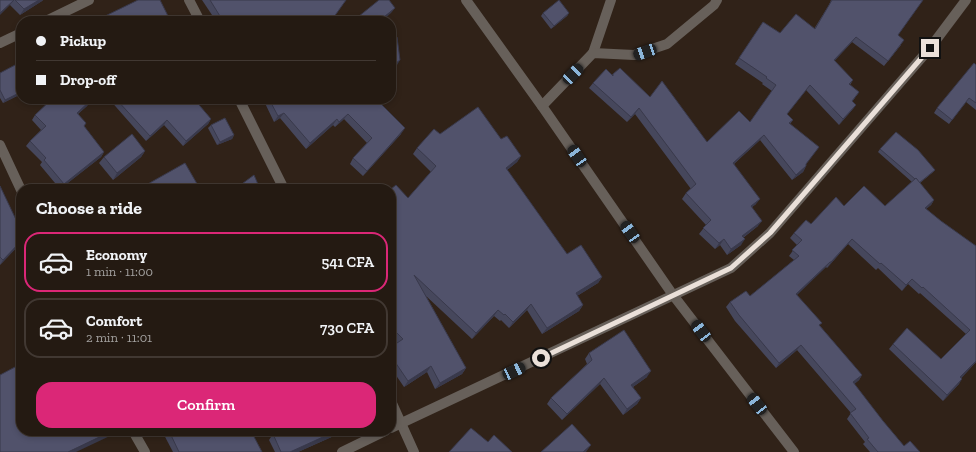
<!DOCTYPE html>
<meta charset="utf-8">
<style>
:root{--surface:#241a12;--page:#302720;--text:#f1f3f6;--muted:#a3a19f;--line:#413832;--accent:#db2777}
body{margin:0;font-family:"Zilla Slab",serif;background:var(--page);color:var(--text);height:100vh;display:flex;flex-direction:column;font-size:15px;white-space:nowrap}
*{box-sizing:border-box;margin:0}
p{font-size:13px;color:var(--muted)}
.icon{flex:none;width:22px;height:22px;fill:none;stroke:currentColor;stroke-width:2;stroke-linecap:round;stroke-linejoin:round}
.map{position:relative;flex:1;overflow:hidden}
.panel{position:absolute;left:16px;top:184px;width:380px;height:252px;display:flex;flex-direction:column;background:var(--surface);border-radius:16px;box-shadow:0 2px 6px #0003,0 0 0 1px var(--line)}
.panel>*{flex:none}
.hud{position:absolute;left:16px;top:16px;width:380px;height:88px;border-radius:16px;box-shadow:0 2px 6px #0003,0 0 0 1px var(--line);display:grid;align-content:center;height:88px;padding:0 20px;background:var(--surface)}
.end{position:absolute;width:18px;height:18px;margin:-9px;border:5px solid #eae0d9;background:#111;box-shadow:0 0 0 2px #111}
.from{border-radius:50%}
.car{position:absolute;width:12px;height:24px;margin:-12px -6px;border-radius:5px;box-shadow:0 0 3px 1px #0007;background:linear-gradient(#222 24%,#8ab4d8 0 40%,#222 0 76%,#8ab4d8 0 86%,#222 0)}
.hud b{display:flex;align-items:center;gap:14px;height:38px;font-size:15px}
.hud b+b{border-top:1px solid var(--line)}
.hud i{width:10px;height:10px;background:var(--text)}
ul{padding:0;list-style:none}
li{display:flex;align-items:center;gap:12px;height:60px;margin:0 8px 6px;padding:0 12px;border:2px solid var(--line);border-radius:16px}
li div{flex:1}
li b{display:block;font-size:15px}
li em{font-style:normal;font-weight:600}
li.active{border-color:var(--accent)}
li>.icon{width:36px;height:36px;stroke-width:1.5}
h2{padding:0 20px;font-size:18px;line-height:48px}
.primary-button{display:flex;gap:8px;margin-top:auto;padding:8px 20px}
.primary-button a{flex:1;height:46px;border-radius:16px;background:var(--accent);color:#fff;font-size:16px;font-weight:600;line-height:46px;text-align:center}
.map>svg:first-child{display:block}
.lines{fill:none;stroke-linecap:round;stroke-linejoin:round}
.minor{stroke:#67605a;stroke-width:10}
.wall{fill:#46475c}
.shaded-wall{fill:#39394b}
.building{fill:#51526b;stroke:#39394b}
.route{stroke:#eae0d9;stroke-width:5}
</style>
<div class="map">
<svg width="976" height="452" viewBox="0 0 976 452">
<rect width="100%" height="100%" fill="#302218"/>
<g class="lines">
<g class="minor">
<path d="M189 0 200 21"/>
<path d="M466 0 542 106 673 295 794 452"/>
<path d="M46 21 89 0"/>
<path d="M0 43 21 33"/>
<path d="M593 53 611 0"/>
<path d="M239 99 284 189"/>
<path d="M542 106 593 53 634 55 667 44 714 5 717 0"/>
<path d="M0 145 21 190"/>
<path d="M391 401 414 452"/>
<path d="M391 428 731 268 770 233 930 48 966 0"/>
<path d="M133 431 145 452"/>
<path d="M342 452 385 431"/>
</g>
</g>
<g class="wall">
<path d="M0 0H43L42 1 20 15 10 5Z"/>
<path d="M202 0H346L331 21H216Z"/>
<path d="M831 0H923L898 35 901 45 884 66 852 42 834 61 853 80 850 85 859 92 852 102 856 105 852 110 839 125 806 90 787 114 793 120 790 124 806 164V166L803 172 792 180 760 140 734 164 756 204 752 207 758 226 743 238 741 245 727 255 720 245 715 249 699 234 706 225 682 199 686 193 691 189 635 114 627 122 589 88 593 83 612 75 613 74 650 97 707 142 750 122 772 91 762 84 763 83 735 64 763 22 780 33 814 29 829 5Z"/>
<path d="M543 13H569L567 16 551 29 541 16Z"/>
<path d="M976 65V110L966 102 949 124 934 113 937 108Z"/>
<path d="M0 73 21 94 3 103 0 98Z"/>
<path d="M109 99H194L211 119 208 124 183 146 164 125 146 141Z"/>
<path d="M263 99H376L401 134 363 176 350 164 353 158 367 143 344 119 335 127 333 125 306 149 280 118 274 122Z"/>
<path d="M91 100 87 106 78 114 84 126 104 152 101 157 60 189 40 165 42 162 26 146 30 141 41 130 32 120 35 115Z"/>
<path d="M211 125 234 135 232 139 217 145 208 128Z"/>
<path d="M440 134 501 139 521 156 517 162 507 170 567 254 602 277 598 283 577 296 583 305 579 311 542 334 527 310 509 328 501 320 500 321 494 316 472 339 426 296 466 368 462 374 435 389 427 372 404 387 391 368V347L397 343 391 337V189L408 198 431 172 413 154 417 148Z"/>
<path d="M880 149 935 170 932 173 920 183 934 200 931 205 926 209 941 221 976 246V362L961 378 959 384 943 401 889 349 893 344 941 359 966 334 920 293 919 294 908 284 902 291 878 268 876 270 848 244 827 268 826 267 796 295 820 326 862 375 859 380 854 384 883 421 904 446 920 452H870L863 444 865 442 847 419 851 413 797 350 776 368 735 321 726 307 730 302 750 296 794 260 789 256 797 245 790 238 794 233 811 224 844 206H885L912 182 878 152Z"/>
<path d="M145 151 141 157 113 180 99 163 104 157Z"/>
<path d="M0 186 21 236V242L19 245 0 265Z"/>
<path d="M589 353 647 377 633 387 641 398 637 404 623 415 600 384 562 420 547 404 551 398 587 364 585 359Z"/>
<path d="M162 431H251L262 452H173Z"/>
<path d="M273 434 336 435 298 452H275L269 440Z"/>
</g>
<g class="shaded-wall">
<path d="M14 0 10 5 0 15V13Z"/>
<path d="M39 0H43L42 1 20 15 24 9Z"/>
<path d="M395 8 391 13 382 21H379Z"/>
<path d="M569 13 567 16 551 29 554 26Z"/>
<path d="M168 16 165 21H157Z"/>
<path d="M856 37 852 42 830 66 834 60Z"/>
<path d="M400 60 397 65 391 70V67Z"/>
<path d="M21 92V94L3 103 5 100Z"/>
<path d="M91 100 87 106 73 118 77 113Z"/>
<path d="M856 105 852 110 839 125 843 119Z"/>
<path d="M639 108 635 114 627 122 631 117Z"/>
<path d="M284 113 280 118 274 122 278 116Z"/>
<path d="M348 114 344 119 335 127 339 122Z"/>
<path d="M211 119 208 124 183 146 186 141Z"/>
<path d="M337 119 333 125 306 149 310 143Z"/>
<path d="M167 120 164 125 146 141 150 136Z"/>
<path d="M405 128 401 134 363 176 367 171Z"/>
<path d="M234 135 232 139 217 145 220 142Z"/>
<path d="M764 135 760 140 729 168 733 163Z"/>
<path d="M145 151 141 157 113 180 117 173Z"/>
<path d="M104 152 101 157 60 189 64 184Z"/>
<path d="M521 156 517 162 502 174 506 168Z"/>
<path d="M806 166 803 172 792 180 796 175Z"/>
<path d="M760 199 756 204 747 211 751 206Z"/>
<path d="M934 200 931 205 921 213 925 208Z"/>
<path d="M762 221 758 226 738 241 742 236Z"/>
<path d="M724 239 720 245 715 249 719 243Z"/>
<path d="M745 239 741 245 727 255 731 249Z"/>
<path d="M852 239 848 244 827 268 831 262Z"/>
<path d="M21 241 19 245 0 265 3 260Z"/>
<path d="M830 262 826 267 792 300 796 294Z"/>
<path d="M602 277 598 283 572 299 576 293Z"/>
<path d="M912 279 908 284 902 291 906 285Z"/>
<path d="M531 304 527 310 509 328 513 322Z"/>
<path d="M583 305 579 311 542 334 547 328Z"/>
<path d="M498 310 494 316 472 339 476 333Z"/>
<path d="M801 345 797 350 776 368 779 363Z"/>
<path d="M976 361V362L957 383 960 377Z"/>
<path d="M431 366 427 372 404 387 408 381Z"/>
<path d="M466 368 462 374 435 389 440 383Z"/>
<path d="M651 371 647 377 627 391 631 385Z"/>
<path d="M862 375 859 380 850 388 853 382Z"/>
<path d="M604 378 600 384 562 420 567 414Z"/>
<path d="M962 379 959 384 943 401 947 395Z"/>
<path d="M641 398 637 404 623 415 627 409Z"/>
<path d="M112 431H116L114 434 76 452H68Z"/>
<path d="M336 431H339L336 435 298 452H290Z"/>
<path d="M591 445 586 452H583Z"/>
</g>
<g class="building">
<path d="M0 0H14L0 13Z"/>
<path d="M15 0H39L24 9Z"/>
<path d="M138 0H160L168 16 157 21H95Z"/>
<path d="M210 0H346L331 21H223Z"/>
<path d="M379 0H389L395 8 379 21H353Z"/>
<path d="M559 0 569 13 554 26 543 13Z"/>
<path d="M832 0H923L898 35 904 40 888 61 856 37 834 60 853 80 849 84 859 92 852 101 856 105 843 119 810 85 787 114 793 120 789 123 819 147 806 164V166L796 175 764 135 733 163 760 199 751 206 762 221 742 236 745 239 731 249 724 239 719 243 703 228 711 220 686 193 696 184 639 108 631 117 593 83 606 69 613 76V74L620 68 650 97 662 81 707 142 739 111 750 122 776 85 766 78 767 77 739 58 763 22 780 33 796 14 815 29Z"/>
<path d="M391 32 397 37 400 60 391 67Z"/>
<path d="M974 63 976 65V103L969 98 952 120 937 108Z"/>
<path d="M17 64 21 73V92L5 100 0 90V73Z"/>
<path d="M52 99H90L91 100 77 113 86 123 84 126 104 152 64 184 44 160 46 158 30 141 46 126 35 115Z"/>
<path d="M116 99H194L211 119 186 141 167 120 150 136Z"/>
<path d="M269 99H376L405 128 367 171 353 158 372 138 348 114 339 122 337 119 310 143 284 113 278 116Z"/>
<path d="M478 107 501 139 507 136 521 156 506 168 567 254 581 245 602 277 576 293 583 305 547 328 531 304 513 322 505 314 504 315 498 310 476 333 414 275 466 368 440 383 431 366 408 381 391 356V347L403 339 391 327V189L396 185 408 198 436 166 417 148 434 129 440 134Z"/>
<path d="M225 118 234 135 220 142 211 125Z"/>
<path d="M896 132 918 150 935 170 919 183 916 178 915 179 880 149Z"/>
<path d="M132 134 145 151 117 173 104 157Z"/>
<path d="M185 163 200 189H139Z"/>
<path d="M254 175 260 189H235Z"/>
<path d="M916 178 934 200 925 208 941 221 976 246V361L960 377 962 379 947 395 893 344 907 328 941 359 970 330 923 287 922 288 912 279 906 285 881 263 880 264 852 239 831 262H830L796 294 822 323 819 325 862 375 853 382 883 421 904 446 910 441 920 452H878L867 439 869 438 850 413 856 409 801 345 779 363 739 315 730 302 746 291 750 296 799 256 792 250 802 240 794 233 806 220 811 224 836 197 844 206 864 186 885 206Z"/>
<path d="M0 186 20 228 18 229 21 236V241L3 260 0 257Z"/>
<path d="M624 330 651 371 631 385 641 398 627 409 604 378 567 414 551 398 592 360 589 353Z"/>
<path d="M15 367 21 378V431H112L68 452H0V375Z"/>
<path d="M572 424 591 445 583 452H541Z"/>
<path d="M471 428 488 442 494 435 512 452H449Z"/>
<path d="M169 431H251L262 452H179Z"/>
<path d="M281 431H336L290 452H281L273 434Z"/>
</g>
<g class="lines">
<path class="route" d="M541 358 731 268 770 233 930 48"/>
</g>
</svg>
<i class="end from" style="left:541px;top:358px"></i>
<i class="end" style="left:930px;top:48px"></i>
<i class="car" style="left:645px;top:52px;rotate:251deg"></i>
<i class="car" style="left:573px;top:74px;rotate:44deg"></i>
<i class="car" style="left:577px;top:156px;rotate:325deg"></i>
<i class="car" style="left:630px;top:232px;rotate:325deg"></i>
<i class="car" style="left:701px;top:331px;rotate:323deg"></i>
<i class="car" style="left:514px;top:371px;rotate:65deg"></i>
<i class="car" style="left:757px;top:404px;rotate:322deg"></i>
<div class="hud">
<b><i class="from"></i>Pickup</b>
<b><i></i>Drop-off</b>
</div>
<section class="panel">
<h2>Choose a ride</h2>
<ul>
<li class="active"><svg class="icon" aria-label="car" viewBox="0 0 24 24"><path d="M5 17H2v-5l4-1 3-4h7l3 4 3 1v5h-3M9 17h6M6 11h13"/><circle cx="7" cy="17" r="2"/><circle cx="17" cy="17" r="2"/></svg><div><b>Economy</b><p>1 min · 11:00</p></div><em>541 CFA</em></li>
<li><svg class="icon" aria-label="car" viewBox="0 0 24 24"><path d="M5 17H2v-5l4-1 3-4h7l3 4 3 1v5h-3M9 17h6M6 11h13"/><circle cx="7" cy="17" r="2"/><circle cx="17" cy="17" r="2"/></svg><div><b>Comfort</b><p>2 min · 11:01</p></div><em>730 CFA</em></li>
</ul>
<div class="primary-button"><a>Confirm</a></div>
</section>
</div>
